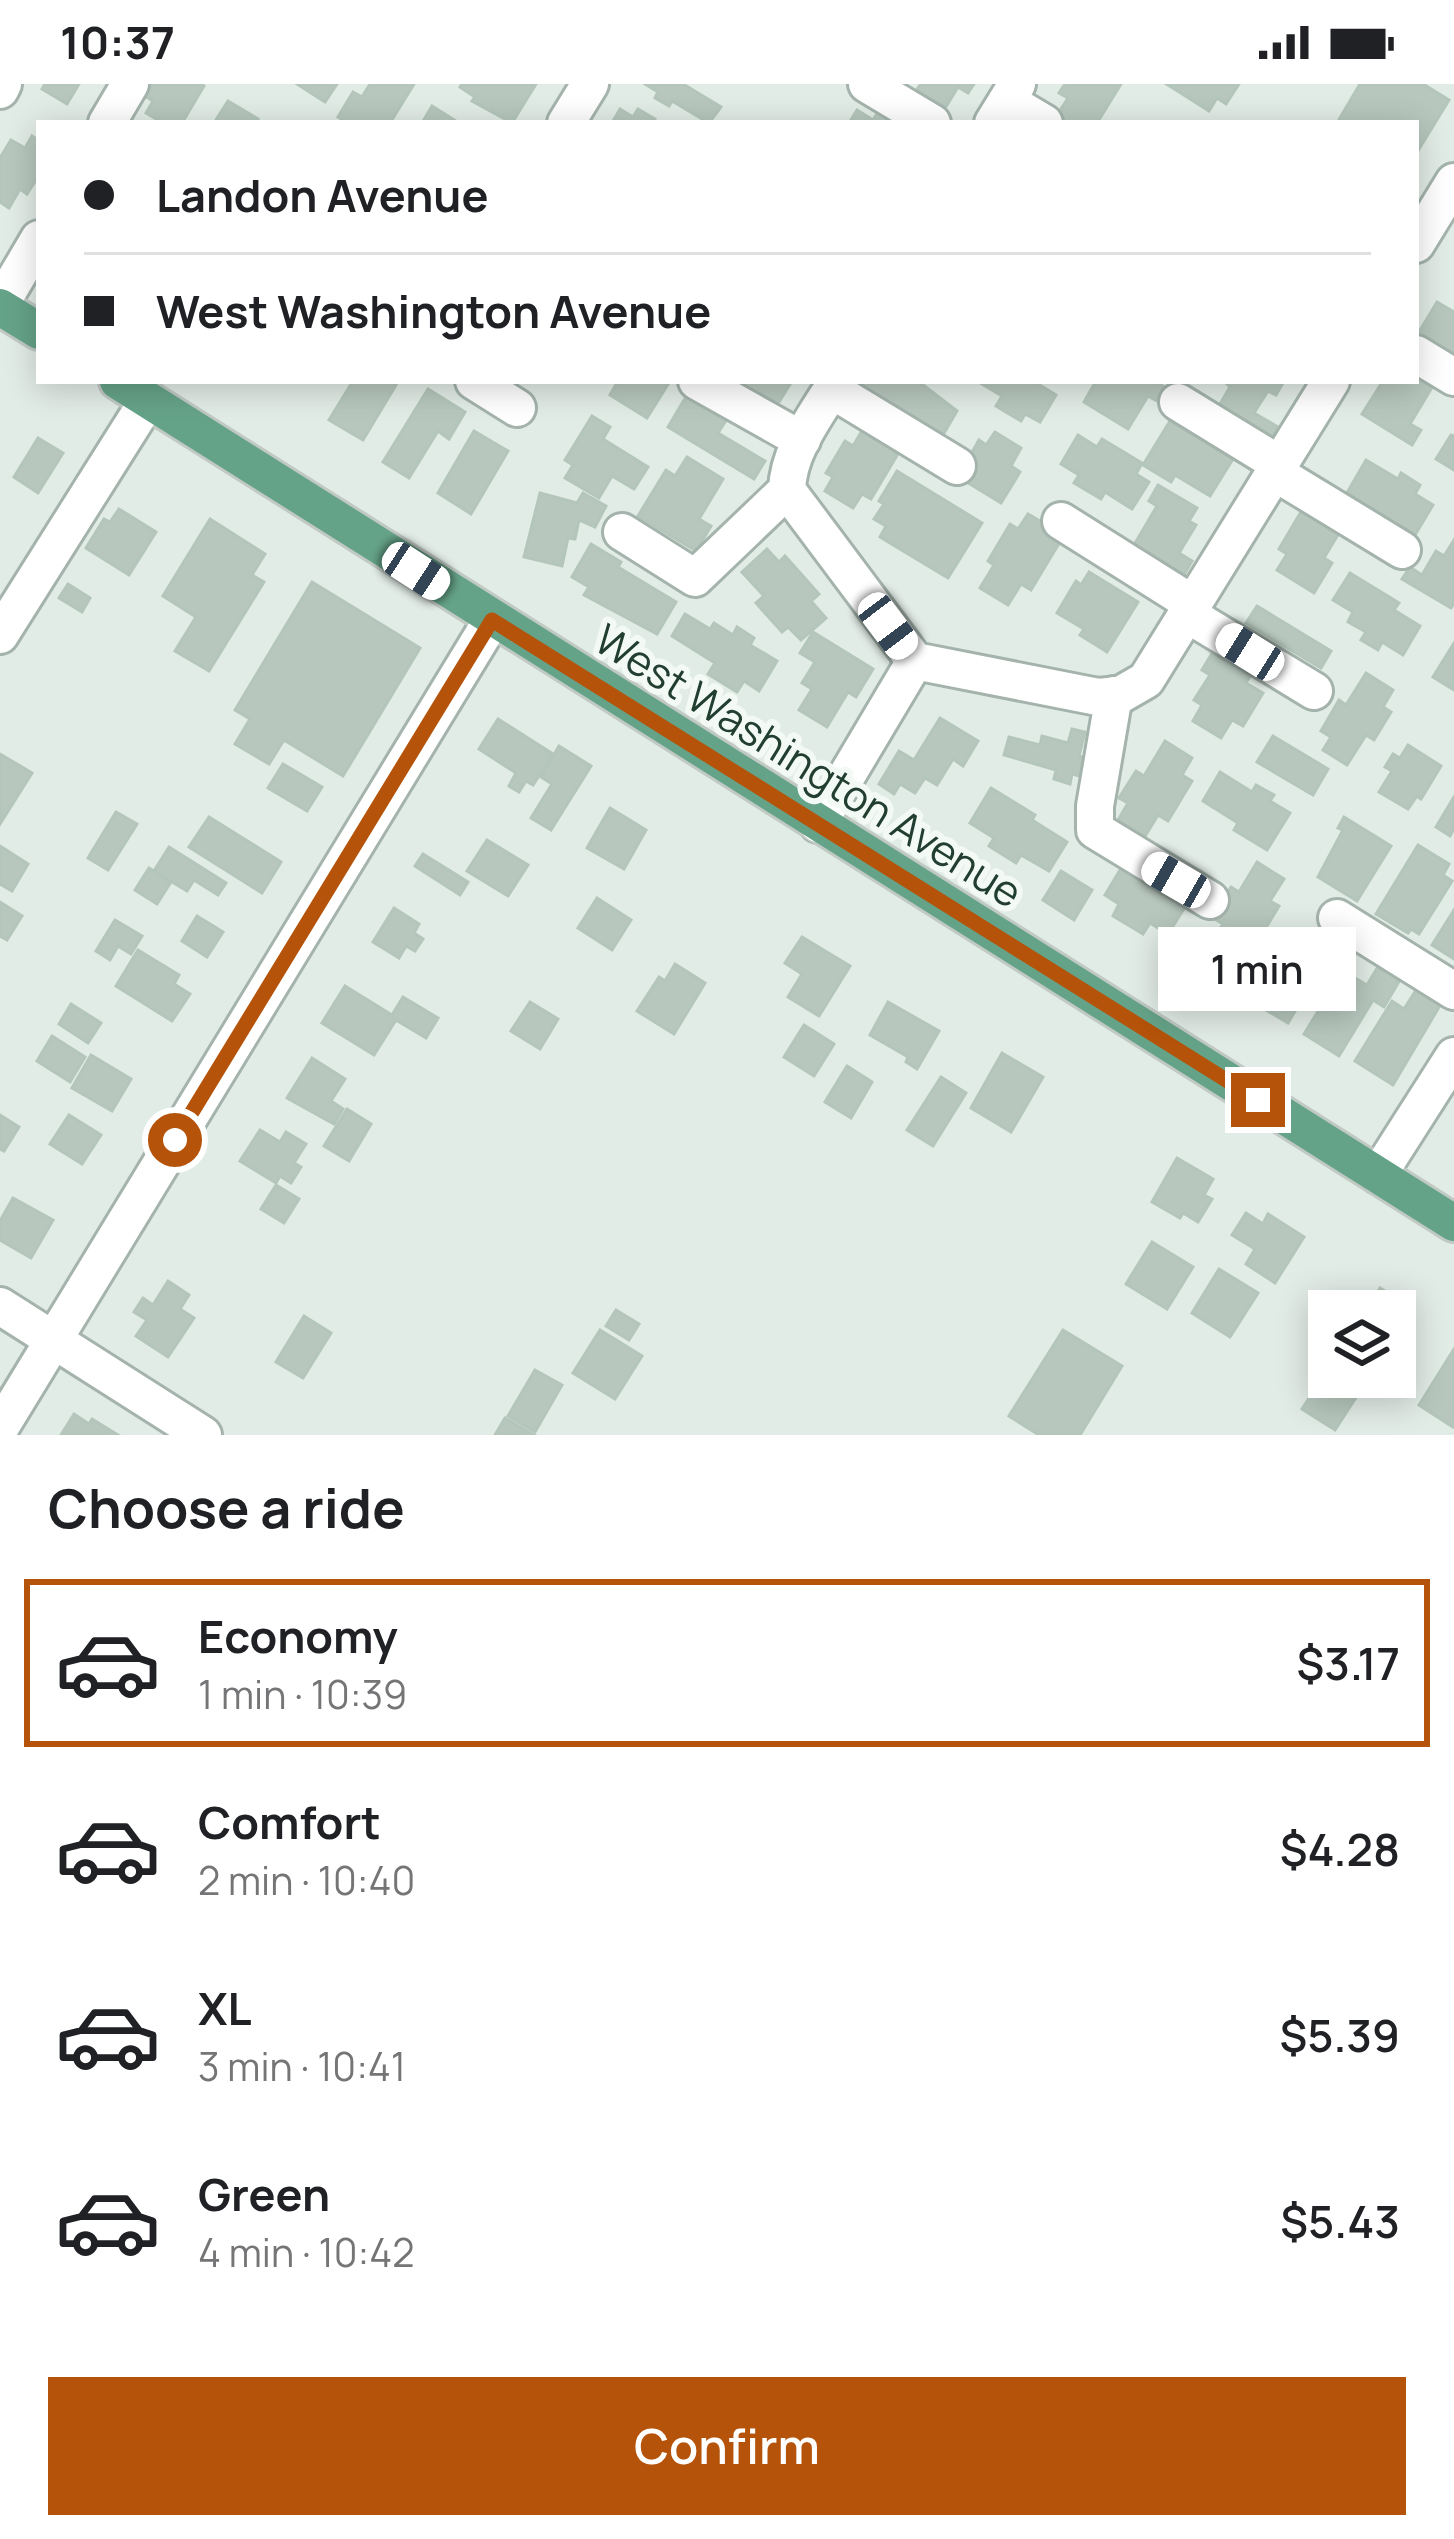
<!DOCTYPE html>
<meta charset="utf-8">
<style>
:root{--surface:#fff;--page:#f6f6f6;--text:#202124;--muted:#757577;--line:#e0e0e0;--accent:#b45309}
body{margin:0;font-family:Manrope,sans-serif;background:var(--page);color:var(--text);height:100vh;display:flex;flex-direction:column;font-size:45px;white-space:nowrap}
*{box-sizing:border-box;margin:0}
p{font-size:39px;color:var(--muted)}
.icon{flex:none;width:66px;height:66px;fill:none;stroke:currentColor;stroke-width:2;stroke-linecap:round;stroke-linejoin:round}
.map{position:relative;height:1351px;overflow:hidden}
.panel{display:flex;flex-direction:column;background:var(--surface);flex:1}
.panel>*{flex:none}
.banner{position:absolute;left:36px;top:36px;width:1383px;height:264px;border-radius:0px;box-shadow:0 6px 30px #0003;display:grid;align-content:center;height:264px;padding:0 48px;background:var(--surface)}
.tools{position:absolute;left:1308px;top:1206px;display:grid;gap:24px}
.tools a{display:grid;place-items:center;width:108px;height:108px;border-radius:0px;background:var(--surface);box-shadow:0 6px 30px #0003;font-size:60px}
.end{position:absolute;width:54px;height:54px;margin:-27px;border:15px solid #b45309;background:#fff;box-shadow:0 0 0 6px #fff}
.from{border-radius:50%}
.bubble{position:absolute;height:84px;border-radius:0px;background:var(--surface);box-shadow:0 6px 30px #0003;font-size:39px;font-weight:600;line-height:84px;text-align:center}
.car{position:absolute;width:36px;height:72px;margin:-36px -18px;border-radius:15px;box-shadow:0 0 9px 3px #0007;background:linear-gradient(#fff 24%,#345 0 40%,#fff 0 76%,#345 0 86%,#fff 0)}
.banner b{display:flex;align-items:center;gap:42px;height:114px;font-size:45px}
.banner b+b{border-top:3px solid var(--line)}
.banner i{width:30px;height:30px;background:var(--text)}
ul{padding:0;list-style:none}
li{display:flex;align-items:center;gap:36px;height:168px;margin:0 24px 18px;padding:0 24px;border:6px solid transparent;border-radius:0px}
li div{flex:1}
li b{display:block;font-size:45px}
li em{font-style:normal;font-weight:600}
li.selected{border-color:var(--accent)}
li>.icon{width:108px;height:108px;stroke-width:1.5}
h2{padding:0 48px;font-size:54px;line-height:144px}
.cta{display:flex;gap:24px;margin-top:auto;padding:24px 48px}
.cta a{flex:1;height:138px;border-radius:0px;background:var(--accent);color:#fff;font-size:48px;font-weight:600;line-height:138px;text-align:center}
.status{display:flex;justify-content:space-between;align-items:center;height:84px;padding:0 60px;background:var(--surface);direction:ltr}
.status svg{height:33px;fill:currentColor}
.map>svg:first-child{display:block}
.building{fill:#b7c7be;stroke:#b4c6bb;stroke-width:3}
.lines{fill:none;stroke-linecap:round;stroke-linejoin:round}
.minor-casing{stroke:#a4b4ac;stroke-width:42}
.major-casing{stroke:#c1c9c5;stroke-width:42}
.minor{stroke:#fff;stroke-width:36}
.major{stroke:#65a388;stroke-width:36}
.route{stroke:#b45309;stroke-width:15}
.labels{text-anchor:middle;dominant-baseline:central;stroke-width:12;stroke-linejoin:round;paint-order:stroke}
.street-label{font-size:42px;fill:#213e31;stroke:#f3f9f5}
</style>
<div class="status"><b>10:37</b><svg viewBox="0 0 49 12"><path d="M0 12V9h3v3zM5 12V6h3v6zM10 12V3h3v9zM15 12V0h3v12zM26 1h20v11H26zM47 4h2v5h-2z"/></svg></div>
<div class="map">
<svg width="1454" height="1351" viewBox="0 0 1454 1351">
<rect width="100%" height="100%" fill="#e2ece6"/>
<g class="building">
<path d="M45 0H79L67 20 42 5Z"/>
<path d="M152 0H201L204 2 182 39H163L146 29 153 17 145 12Z"/>
<path d="M297 0H337L325 18Z"/>
<path d="M370 0H414L390 39H348L338 33 353 8 362 13Z"/>
<path d="M462 0H536L512 39 472 17 475 13 460 3Z"/>
<path d="M645 0H683L721 23 709 39 672 17 669 22 655 14 658 8Z"/>
<path d="M921 0H974L968 9 958 3 944 26 915 8Z"/>
<path d="M1065 0H1121L1097 39H1059L1054 36 1068 14 1059 9Z"/>
<path d="M1239 0 1226 20 1217 14 1209 27 1168 1Z"/>
<path d="M1360 0H1423L1449 16 1416 70V39H1337Z"/>
<path d="M228 17 258 35 255 39H214Z"/>
<path d="M432 22 459 39H422Z"/>
<path d="M620 25 633 33 638 25 655 35 653 39H612Z"/>
<path d="M857 26 873 36 878 28 896 39H849Z"/>
<path d="M32 52 39 57V91L27 110 20 105 9 124 0 118V74L11 56 25 64Z"/>
<path d="M1437 218 1454 228V280L1416 253Z"/>
<path d="M1416 289 1434 300 1410 340 1421 346 1412 361 1362 330 1383 297H1416Z"/>
<path d="M353 297H390L396 301 363 356 329 336Z"/>
<path d="M618 297H670L647 334 610 311Z"/>
<path d="M742 297H792L771 331 735 309Z"/>
<path d="M865 297H918L957 327 939 358 858 308Z"/>
<path d="M977 297H1033L1056 311 1040 338 1025 330 1021 337 996 322 1002 312Z"/>
<path d="M1096 297H1154L1166 304 1157 317 1148 312 1128 345 1084 318Z"/>
<path d="M1224 297H1284L1276 311 1268 307 1254 329 1278 343 1270 357 1217 325 1230 303Z"/>
<path d="M428 305 465 328 449 355 438 347 409 394 383 378Z"/>
<path d="M687 311 727 335 718 349 765 377 754 395 668 343Z"/>
<path d="M592 332 610 343 603 355 648 383 634 405 612 392 599 414 565 394 573 381 565 376Z"/>
<path d="M1170 337 1233 375 1210 412 1175 391 1171 398 1143 381Z"/>
<path d="M866 340 902 363 871 415 862 410 853 424 825 407 833 393 826 389 845 357 853 362Z"/>
<path d="M474 347 508 367 471 430 438 409Z"/>
<path d="M995 348 1021 364 1011 382 1020 388 1001 419 965 397 966 379 979 356 986 361Z"/>
<path d="M1078 351 1097 363 1102 355 1142 379 1136 390 1149 398 1132 425 1105 408 1101 415 1074 399 1079 391 1061 380Z"/>
<path d="M1451 351 1454 352V386L1436 375Z"/>
<path d="M38 354 63 369 38 409 14 393Z"/>
<path d="M687 373 723 395 699 435 711 442 696 467 638 432 666 386 675 392Z"/>
<path d="M1366 376 1398 395 1401 389 1420 401 1415 410 1433 421 1412 456 1344 414Z"/>
<path d="M897 387 982 439 948 494 880 453 886 442 874 435 884 420 879 417Z"/>
<path d="M1158 401 1197 424 1189 437 1196 441 1179 469 1192 477 1184 491 1134 461 1157 422 1149 417Z"/>
<path d="M540 409 577 419 583 409 606 422 595 443 579 436 575 455 568 454 562 482 524 473Z"/>
<path d="M1305 421 1342 444 1324 474 1332 479 1314 509 1277 486 1287 470 1279 465Z"/>
<path d="M119 425 156 448 129 491 86 464 104 435 110 438Z"/>
<path d="M1028 430 1064 451 1031 506 1021 500 1008 521 980 504 994 481 988 477 1010 440 1018 445Z"/>
<path d="M210 435 265 470 252 491 264 498 209 587 175 567 196 533 163 512Z"/>
<path d="M1454 456V519L1451 524 1402 495 1410 483 1422 491 1436 467 1444 472Z"/>
<path d="M591 460 621 478 618 483 676 518 657 550 584 511 589 503 572 493Z"/>
<path d="M767 465 779 478 785 472 819 510 811 517 826 534 801 556 788 543 782 548 756 519 764 512 742 488Z"/>
<path d="M1089 488 1138 518 1107 568 1080 551 1084 545 1057 529 1076 497 1081 501Z"/>
<path d="M1350 489 1399 519 1394 526 1420 542 1403 571 1382 558 1378 566 1361 556 1366 548 1348 538 1353 528 1333 516Z"/>
<path d="M312 498 420 564 343 692 284 656 269 680 235 660 250 635 235 626Z"/>
<path d="M68 500 90 514 82 528 59 514Z"/>
<path d="M1257 522 1331 567 1321 584 1246 539Z"/>
<path d="M685 530 710 545 714 539 733 551 737 543 754 554 750 561 777 577 759 607 744 597 737 608 708 590 715 579 672 552Z"/>
<path d="M813 548 873 585 856 613 848 608 827 643 799 626 812 605 802 599 815 578 800 569Z"/>
<path d="M1454 559V606L1433 593Z"/>
<path d="M1217 561 1255 584 1246 599 1263 609 1243 642 1232 636 1221 654 1193 637 1202 621 1194 616 1210 591 1202 586Z"/>
<path d="M1366 589 1393 606 1383 623 1391 628 1374 656 1366 651 1347 681 1323 666 1331 653 1321 647 1339 616 1346 621Z"/>
<path d="M940 634 978 657 963 682 953 675 937 701 925 694 915 709 900 700 894 710 879 700 899 667 914 676Z"/>
<path d="M498 635 553 670 533 701 526 697 519 708 509 702 516 689 479 665Z"/>
<path d="M1072 645 1085 648 1079 672 1093 676 1087 694 1072 690 1070 700 1054 695 1056 686 1004 671 1009 653 1040 661 1042 652 1068 659Z"/>
<path d="M1273 652 1328 685 1313 711 1257 678Z"/>
<path d="M1165 657 1192 674 1182 691 1192 697 1168 737 1158 731 1141 759 1114 743 1128 719 1119 714 1136 687 1144 692Z"/>
<path d="M1408 661 1441 682 1421 715 1417 712 1408 725 1379 708 1392 687 1385 683 1393 670 1400 674Z"/>
<path d="M559 662 591 682 551 746 531 734 552 700 541 693Z"/>
<path d="M0 670 32 689 0 740Z"/>
<path d="M283 680 322 703 307 727 268 704Z"/>
<path d="M1220 688 1252 708 1256 701 1274 711 1270 717 1290 729 1267 766 1234 746 1238 739 1203 717Z"/>
<path d="M991 704 1035 731 1032 736 1067 758 1049 787 1021 771 1016 779 989 762 994 754 970 739Z"/>
<path d="M1454 713V745L1450 752 1436 743Z"/>
<path d="M610 724 646 746 624 785 587 764Z"/>
<path d="M116 728 137 740 108 786 88 774Z"/>
<path d="M209 733 281 778 262 809 189 763Z"/>
<path d="M1344 733 1391 762 1357 817 1318 793 1343 746 1338 744Z"/>
<path d="M487 756 528 781 508 812 467 787Z"/>
<path d="M1418 761 1449 780 1443 791 1452 797 1419 850 1411 845 1408 849 1376 830Z"/>
<path d="M0 762 28 780 12 807 0 800Z"/>
<path d="M169 763 226 799 218 811 194 796 187 807 154 787Z"/>
<path d="M423 770 468 798 460 811 415 782Z"/>
<path d="M1257 778 1284 795 1270 817 1279 822 1247 875 1214 855 1223 840 1213 834 1231 803 1239 808Z"/>
<path d="M1123 781 1187 820 1168 850 1150 839 1143 850 1113 832 1119 820 1105 811Z"/>
<path d="M149 784 171 798 157 820 135 806Z"/>
<path d="M1061 787 1092 806 1074 836 1043 816Z"/>
<path d="M597 814 631 836 612 866 578 844Z"/>
<path d="M0 818 22 832 7 856 0 852Z"/>
<path d="M394 824 419 840 414 849 423 855 415 867 406 862 399 874 373 858Z"/>
<path d="M1454 826V875L1432 861Z"/>
<path d="M197 832 223 848 207 873 182 857Z"/>
<path d="M115 836 142 852 131 870 118 862 110 876 96 867Z"/>
<path d="M1295 849 1329 870 1288 939 1253 918 1263 900 1257 897 1276 866 1283 870Z"/>
<path d="M802 853 850 882 819 932 788 913 802 890 785 879Z"/>
<path d="M138 866 179 891 174 900 190 910 172 937 116 902Z"/>
<path d="M675 880 705 899 674 950 637 927 659 893 665 897Z"/>
<path d="M1379 881 1401 894 1384 923 1373 916 1339 972 1304 950 1343 887 1367 901Z"/>
<path d="M345 902 392 931 403 913 438 934 426 954 396 936 374 971 322 939Z"/>
<path d="M1418 903 1442 918 1393 1001 1355 977 1392 917 1404 925Z"/>
<path d="M530 918 558 935 540 965 511 947Z"/>
<path d="M888 918 939 947 917 985 906 978 908 973 870 951Z"/>
<path d="M71 920 101 939 88 959 59 940Z"/>
<path d="M804 941 834 960 814 992 784 973Z"/>
<path d="M52 952 85 973 70 998 37 977Z"/>
<path d="M1002 969 1043 993 1011 1048 971 1024Z"/>
<path d="M91 971 131 995 112 1027 72 1004Z"/>
<path d="M312 974 345 995 331 1017 343 1025 334 1040 287 1014Z"/>
<path d="M847 982 872 998 851 1034 825 1018Z"/>
<path d="M941 993 966 1009 933 1062 907 1046Z"/>
<path d="M347 1025 371 1040 349 1077 324 1062Z"/>
<path d="M0 1031 19 1043 4 1067 0 1065Z"/>
<path d="M69 1031 101 1051 82 1080 50 1060Z"/>
<path d="M260 1046 280 1058 286 1048 306 1060 294 1079 301 1083 291 1099 280 1092 276 1099 240 1077Z"/>
<path d="M1177 1074 1213 1095 1204 1111 1212 1115 1198 1138 1183 1129 1180 1134 1152 1118Z"/>
<path d="M276 1101 299 1115 284 1139 261 1125Z"/>
<path d="M13 1114 53 1136 31 1174 0 1156V1137Z"/>
<path d="M1246 1129 1263 1140 1268 1130 1304 1153 1275 1199 1246 1180 1255 1165 1232 1151Z"/>
<path d="M1152 1158 1193 1183 1167 1225 1126 1200Z"/>
<path d="M1219 1185 1258 1209 1230 1253 1192 1229Z"/>
<path d="M168 1197 189 1211 180 1225 194 1234 168 1273 136 1252 147 1236 134 1228 143 1214 153 1221Z"/>
<path d="M1380 1204 1411 1223 1395 1250V1227H1366Z"/>
<path d="M616 1226 639 1240 629 1256 606 1242Z"/>
<path d="M304 1232 331 1249 303 1294 276 1278Z"/>
<path d="M600 1246 642 1272 615 1315 573 1289Z"/>
<path d="M1063 1246 1122 1282 1080 1351H1039L1009 1332Z"/>
<path d="M1454 1265V1342L1453 1343 1419 1321Z"/>
<path d="M535 1286 562 1301 535 1348 508 1332Z"/>
<path d="M1334 1293H1363L1367 1296 1355 1315 1330 1299Z"/>
<path d="M1322 1294 1355 1315 1335 1346 1302 1325Z"/>
<path d="M74 1330 89 1340 92 1335 118 1351H61Z"/>
<path d="M505 1334 534 1351H495Z"/>
</g>
<g class="lines">
<defs>
<g id="minor">
<path d="M867 0 932 39"/>
<path d="M0 6 3 0"/>
<path d="M1007 17 1044 39"/>
<path d="M107 39 130 0"/>
<path d="M566 39 590 0"/>
<path d="M993 39 1017 0"/>
<path d="M1416 160 1454 98"/>
<path d="M0 221 39 155"/>
<path d="M1416 270 1454 293"/>
<path d="M474 297 517 324"/>
<path d="M697 297 802 356"/>
<path d="M837 297C817 330 788 366 787 406L915 577 1098 613 1120 611 1146 596 1331 297"/>
<path d="M832 306 957 382"/>
<path d="M1178 318 1279 380"/>
<path d="M1274 388 1402 466"/>
<path d="M1061 437 1193 520"/>
<path d="M622 448 695 494 787 406"/>
<path d="M1187 530 1314 607"/>
<path d="M0 551 148 316"/>
<path d="M1114 611 1095 722V746L1210 816"/>
<path d="M818 740 915 577"/>
<path d="M1337 834 1454 907"/>
<path d="M1378 1091 1454 972"/>
<path d="M0 1222 203 1351"/>
<path d="M0 1344 492 536"/>
</g>
<g id="major">
<path d="M0 223 39 247"/>
<path d="M118 297 1454 1139"/>
</g>
</defs>
<use href="#minor" class="minor-casing"/>
<use href="#major" class="major-casing"/>
<use href="#minor" class="minor"/>
<use href="#major" class="major"/>
</g>
<g class="lines">
<path class="route" d="M175 1056 492 536 1258 1016"/>
</g>
<g class="labels">
<g class="street-label">
<text transform="translate(809 681) rotate(32)">West Washington Avenue</text>
</g>
</g>
</svg>
<div class="tools">
<a><svg class="icon" aria-label="layers" viewBox="0 0 24 24"><path d="M12 4l9 5-9 5-9-5zM3 14l9 5 9-5"/></svg></a>
</div>
<i class="end from" style="left:175px;top:1056px"></i>
<i class="end" style="left:1258px;top:1016px"></i>
<div class="bubble" style="left:1158px;top:843px;width:198px">1 min</div>
<i class="car" style="left:416px;top:487px;rotate:123deg"></i>
<i class="car" style="left:888px;top:542px;rotate:143deg"></i>
<i class="car" style="left:1250px;top:568px;rotate:302deg"></i>
<i class="car" style="left:1176px;top:796px;rotate:300deg"></i>
<div class="banner">
<b><i class="from"></i>Landon Avenue</b>
<b><i></i>West Washington Avenue</b>
</div>
</div>
<section class="panel">
<h2>Choose a ride</h2>
<ul>
<li class="selected"><svg class="icon" aria-label="car" viewBox="0 0 24 24"><path d="M5 17H2v-5l4-1 3-4h7l3 4 3 1v5h-3M9 17h6M6 11h13"/><circle cx="7" cy="17" r="2"/><circle cx="17" cy="17" r="2"/></svg><div><b>Economy</b><p>1 min · 10:39</p></div><em>$3.17</em></li>
<li><svg class="icon" aria-label="car" viewBox="0 0 24 24"><path d="M5 17H2v-5l4-1 3-4h7l3 4 3 1v5h-3M9 17h6M6 11h13"/><circle cx="7" cy="17" r="2"/><circle cx="17" cy="17" r="2"/></svg><div><b>Comfort</b><p>2 min · 10:40</p></div><em>$4.28</em></li>
<li><svg class="icon" aria-label="car" viewBox="0 0 24 24"><path d="M5 17H2v-5l4-1 3-4h7l3 4 3 1v5h-3M9 17h6M6 11h13"/><circle cx="7" cy="17" r="2"/><circle cx="17" cy="17" r="2"/></svg><div><b>XL</b><p>3 min · 10:41</p></div><em>$5.39</em></li>
<li><svg class="icon" aria-label="car" viewBox="0 0 24 24"><path d="M5 17H2v-5l4-1 3-4h7l3 4 3 1v5h-3M9 17h6M6 11h13"/><circle cx="7" cy="17" r="2"/><circle cx="17" cy="17" r="2"/></svg><div><b>Green</b><p>4 min · 10:42</p></div><em>$5.43</em></li>
</ul>
<div class="cta"><a>Confirm</a></div>
</section>
